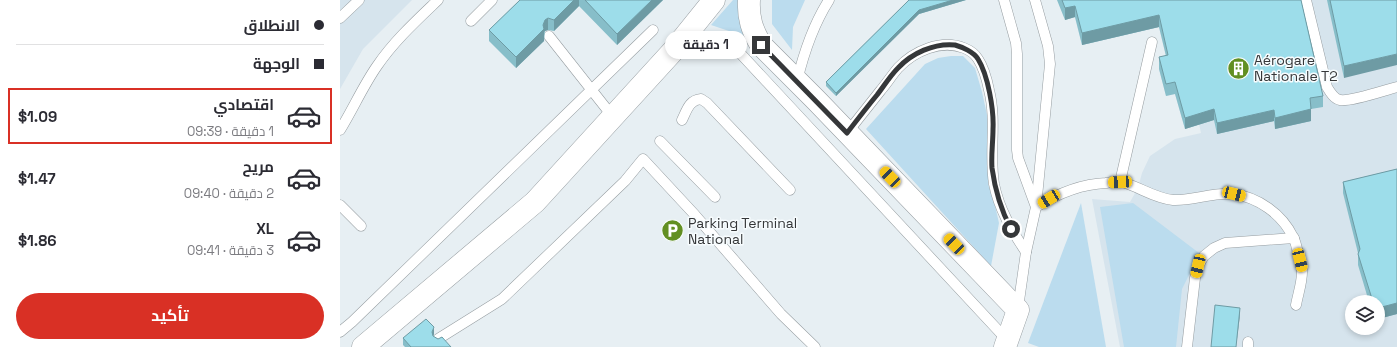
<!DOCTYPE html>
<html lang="ar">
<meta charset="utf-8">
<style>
:root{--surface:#fff;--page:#f2f2f3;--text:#2b2b33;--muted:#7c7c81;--line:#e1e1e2;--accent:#d93025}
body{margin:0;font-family:"Space Grotesk",Cairo,sans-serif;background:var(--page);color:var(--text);direction:rtl;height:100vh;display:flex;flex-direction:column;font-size:15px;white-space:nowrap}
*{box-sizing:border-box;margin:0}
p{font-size:13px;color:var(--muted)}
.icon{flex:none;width:22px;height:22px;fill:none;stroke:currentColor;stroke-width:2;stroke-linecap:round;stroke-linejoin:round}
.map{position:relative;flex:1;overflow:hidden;direction:ltr}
.side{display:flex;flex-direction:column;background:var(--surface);width:340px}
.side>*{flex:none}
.guide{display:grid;align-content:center;height:88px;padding:0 16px;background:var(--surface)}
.buttons{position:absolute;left:1005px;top:295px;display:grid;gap:8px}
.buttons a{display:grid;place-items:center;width:40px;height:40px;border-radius:50%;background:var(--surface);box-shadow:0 2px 6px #0003;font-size:20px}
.end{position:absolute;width:18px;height:18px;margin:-9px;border:5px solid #353739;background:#fff;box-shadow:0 0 0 2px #fff}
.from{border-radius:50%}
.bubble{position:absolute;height:28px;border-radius:14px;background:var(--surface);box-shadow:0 2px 6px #0003;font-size:13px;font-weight:700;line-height:28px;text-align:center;direction:rtl}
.car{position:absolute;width:12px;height:24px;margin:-12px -6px;border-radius:5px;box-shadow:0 0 3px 1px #0007;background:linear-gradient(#f5c518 24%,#345 0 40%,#f5c518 0 76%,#345 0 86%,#f5c518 0)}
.guide b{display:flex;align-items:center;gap:14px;height:38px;font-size:15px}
.guide b+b{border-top:1px solid var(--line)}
.guide i{width:10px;height:10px;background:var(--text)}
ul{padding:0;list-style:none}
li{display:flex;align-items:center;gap:12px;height:56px;margin:0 8px 6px;padding:0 8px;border:2px solid transparent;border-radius:0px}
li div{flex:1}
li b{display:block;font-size:15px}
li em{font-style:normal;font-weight:700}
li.active{border-color:var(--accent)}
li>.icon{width:36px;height:36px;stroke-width:1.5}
.primary-button{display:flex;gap:8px;margin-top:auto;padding:8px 16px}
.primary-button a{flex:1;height:46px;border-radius:24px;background:var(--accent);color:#fff;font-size:16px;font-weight:700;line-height:46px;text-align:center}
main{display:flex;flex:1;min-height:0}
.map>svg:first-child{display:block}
.built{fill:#d6e4ed;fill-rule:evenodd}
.green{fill:#bbdcee}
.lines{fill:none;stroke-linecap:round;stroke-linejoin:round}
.lane-casing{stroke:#969da1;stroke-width:11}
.secondary-casing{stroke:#969da1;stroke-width:23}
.lane{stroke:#fff;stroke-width:10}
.secondary{stroke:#fff;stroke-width:22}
.wall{fill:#87bec9}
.shaded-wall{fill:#6e9ba4}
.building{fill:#9dddea;stroke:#6e9ba4}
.route{stroke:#353739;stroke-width:5}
.labels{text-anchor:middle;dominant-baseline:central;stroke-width:3;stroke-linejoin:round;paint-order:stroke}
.poi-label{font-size:14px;fill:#353739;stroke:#f7fcfe;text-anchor:start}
</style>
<main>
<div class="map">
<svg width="1057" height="347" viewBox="0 0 1057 347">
<rect width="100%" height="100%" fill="#e7eff3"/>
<g class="built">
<path d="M0 0H72L23 49 0 89Z"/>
<path d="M717 0H1057V347H780L752 199 790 202 798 188 802 173 810 156 835 139 861 133 859 124 845 129 835 94 826 96 819 69 828 66 819 27 742 45 735 18ZM1012 302H1038V328H1012Z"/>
</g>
<g class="green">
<path d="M393 0H401L411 46 395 33 371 25Z"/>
<path d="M432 0H465L453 27 452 50 432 24Z"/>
<path d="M611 56H623L635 68 642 92 651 133 648 184 654 201 659 223 651 266 526 129 585 64 598 58Z"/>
<path d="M741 203 766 347H699L688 343Z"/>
<path d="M793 203 863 256 852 269 842 289 836 347H784L760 207Z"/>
</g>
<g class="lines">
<defs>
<g id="lane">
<path d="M664 0 676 43 677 54V150L678 158 696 207C717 194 740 184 766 183 771 182 777 181 782 182 800 187 814 198 833 200 853 201 873 192 893 194 918 197 942 214 953 237 956 242 957 248 958 254 959 260 962 266 962 272 962 283 958 294 956 305"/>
<path d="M966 0 987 87C990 92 994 99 1000 100 1011 102 1045 90 1057 87"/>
<path d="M0 18 19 0"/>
<path d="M131 21 152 0"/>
<path d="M209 36 273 117"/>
<path d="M337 50C359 46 380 37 399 52L668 341"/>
<path d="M457 81C464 52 473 25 489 0"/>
<path d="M342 120C347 110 349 100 361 99L367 103 450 190"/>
<path d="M0 130C13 109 23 86 37 66 54 41 76 21 98 0"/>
<path d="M507 133C519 118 530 104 541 90 547 83 552 75 558 68 574 51 601 39 624 48 629 50 635 54 638 59 644 68 647 80 649 90 657 121 649 153 654 184 659 209 672 231 686 252"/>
<path d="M320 141 375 197"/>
<path d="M780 182 812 42"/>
<path d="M0 205 21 226"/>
<path d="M678 308 686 252 696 207 710 64 708 46 695 0"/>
<path d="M0 332 12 322 313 30"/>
<path d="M98 339 162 299 285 181 303 159 355 215 441 314 475 347"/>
<path d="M847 347 855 278 858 266 864 256 874 248 885 243 954 238"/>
<path d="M908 347V342"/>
</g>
<g id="secondary">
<path d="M409 0C408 18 412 30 421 45L476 100 678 310 665 347"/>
<path d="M23 347 195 202 333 51 374 0"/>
</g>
</defs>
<use href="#lane" class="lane-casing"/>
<use href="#secondary" class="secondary-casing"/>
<use href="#lane" class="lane"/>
<use href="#secondary" class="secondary"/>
</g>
<g class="wall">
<path d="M180 0H323L277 45 239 6 214 31 208 30 205 31 204 41 176 68 149 41V30Z"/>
<path d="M569 0H626L579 14 496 96 486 86V82Z"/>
<path d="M717 0H961L983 96V107L971 109V121L935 129 934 121 877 134 874 120 845 129 835 94 826 96 819 69V57L826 56 819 27 742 45 735 17 725 20Z"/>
<path d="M987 0H1057L1004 78Z"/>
<path d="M1057 169V314L1038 319V302H1029L1018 265V253L1003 193V182Z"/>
<path d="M94 334 93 336 111 347H65L63 345V338Z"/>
</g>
<g class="shaded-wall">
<path d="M234 0H239V6L214 31V20Z"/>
<path d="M312 0H323L277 45V34Z"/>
<path d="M613 0H626L579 14 496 96V93L579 10Z"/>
<path d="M735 6V17L725 20V8Z"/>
<path d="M819 15V27L742 45V33Z"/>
<path d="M208 18V30L205 31 204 32V41L176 68V57L203 25 205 20Z"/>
<path d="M1057 54V65L1004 78V66Z"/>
<path d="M874 109V120L845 129V118Z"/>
<path d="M971 109V121L935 129V118Z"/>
<path d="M934 110V121L877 134V123Z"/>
<path d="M1057 303V314L1038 319V308Z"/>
<path d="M900 308V315L896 347Z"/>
<path d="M94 327V334L92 339V332Z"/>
</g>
<g class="building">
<path d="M180 0H234L214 20 208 18 205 20 203 25 204 29 176 57 149 30Z"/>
<path d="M245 0H312L277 34Z"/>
<path d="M569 0H613L579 10 496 93 486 82Z"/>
<path d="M722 0H961L983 96 970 98 971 109 935 118 934 110 877 123 874 109 845 118 835 82 826 84 819 57 828 55 819 15 742 33 735 6 725 8Z"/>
<path d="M990 0H1057V54L1004 66Z"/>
<path d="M1057 169V303L1038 308V302H1033L1018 254 1020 249 1003 182Z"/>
<path d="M875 305 900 308 896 347H871Z"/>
<path d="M86 319 94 327 92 332 93 336 98 339 102 337 111 347H71L63 338Z"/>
</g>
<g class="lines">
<path class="route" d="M421 45 507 133C517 120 527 107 537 95 544 86 550 76 558 68 572 53 594 43 615 45 622 47 634 52 638 59 648 75 654 110 653 129 653 142 651 155 652 168 655 190 661 210 671 229"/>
</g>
<defs>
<symbol id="building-disc" viewBox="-11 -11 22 22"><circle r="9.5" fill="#628f22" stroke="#f7fcfe"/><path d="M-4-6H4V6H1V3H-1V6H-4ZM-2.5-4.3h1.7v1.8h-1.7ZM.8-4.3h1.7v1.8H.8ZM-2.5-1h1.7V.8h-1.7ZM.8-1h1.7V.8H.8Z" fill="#fff"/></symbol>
<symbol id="parking-disc" viewBox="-11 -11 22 22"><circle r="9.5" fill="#628f22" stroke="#f7fcfe"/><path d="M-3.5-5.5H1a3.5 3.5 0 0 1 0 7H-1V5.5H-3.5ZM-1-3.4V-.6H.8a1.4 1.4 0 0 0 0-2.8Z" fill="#fff"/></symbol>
</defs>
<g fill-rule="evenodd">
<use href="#building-disc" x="886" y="56" width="25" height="25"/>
<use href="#parking-disc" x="320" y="218" width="25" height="25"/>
</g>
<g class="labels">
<g class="poi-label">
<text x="914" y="60">Aérogare<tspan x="914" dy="16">Nationale T2</tspan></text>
<text x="348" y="223">Parking Terminal<tspan x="348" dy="16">National</tspan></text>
</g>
</g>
</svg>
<div class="buttons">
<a><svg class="icon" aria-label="layers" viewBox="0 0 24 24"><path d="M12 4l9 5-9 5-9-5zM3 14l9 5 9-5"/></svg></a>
</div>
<i class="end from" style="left:671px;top:229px"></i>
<i class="end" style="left:421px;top:45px"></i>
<div class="bubble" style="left:325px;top:31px;width:82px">1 دقيقة</div>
<i class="car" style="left:550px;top:177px;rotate:316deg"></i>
<i class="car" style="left:780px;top:182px;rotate:267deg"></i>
<i class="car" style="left:894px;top:194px;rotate:104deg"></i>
<i class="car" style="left:709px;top:199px;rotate:238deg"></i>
<i class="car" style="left:614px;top:244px;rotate:316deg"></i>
<i class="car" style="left:960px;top:260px;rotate:166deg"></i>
<i class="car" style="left:858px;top:266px;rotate:193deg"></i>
</div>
<section class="side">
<div class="guide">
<b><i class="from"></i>الانطلاق</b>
<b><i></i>الوجهة</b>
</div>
<ul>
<li class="active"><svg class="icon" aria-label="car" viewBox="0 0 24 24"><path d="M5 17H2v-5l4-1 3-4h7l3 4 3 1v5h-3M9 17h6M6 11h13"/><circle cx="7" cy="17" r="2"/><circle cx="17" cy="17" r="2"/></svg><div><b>اقتصادي</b><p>1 دقيقة · 09:39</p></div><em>$1.09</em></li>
<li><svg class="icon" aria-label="car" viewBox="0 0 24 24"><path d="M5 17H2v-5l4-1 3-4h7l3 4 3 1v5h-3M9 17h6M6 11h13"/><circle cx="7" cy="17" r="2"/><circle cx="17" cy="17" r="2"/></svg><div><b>مريح</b><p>2 دقيقة · 09:40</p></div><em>$1.47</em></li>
<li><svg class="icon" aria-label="car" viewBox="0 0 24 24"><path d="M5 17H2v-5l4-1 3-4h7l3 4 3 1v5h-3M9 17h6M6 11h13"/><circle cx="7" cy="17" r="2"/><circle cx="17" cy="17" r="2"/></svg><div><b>XL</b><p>3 دقيقة · 09:41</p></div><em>$1.86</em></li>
</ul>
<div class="primary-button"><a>تأكيد</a></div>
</section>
</main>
